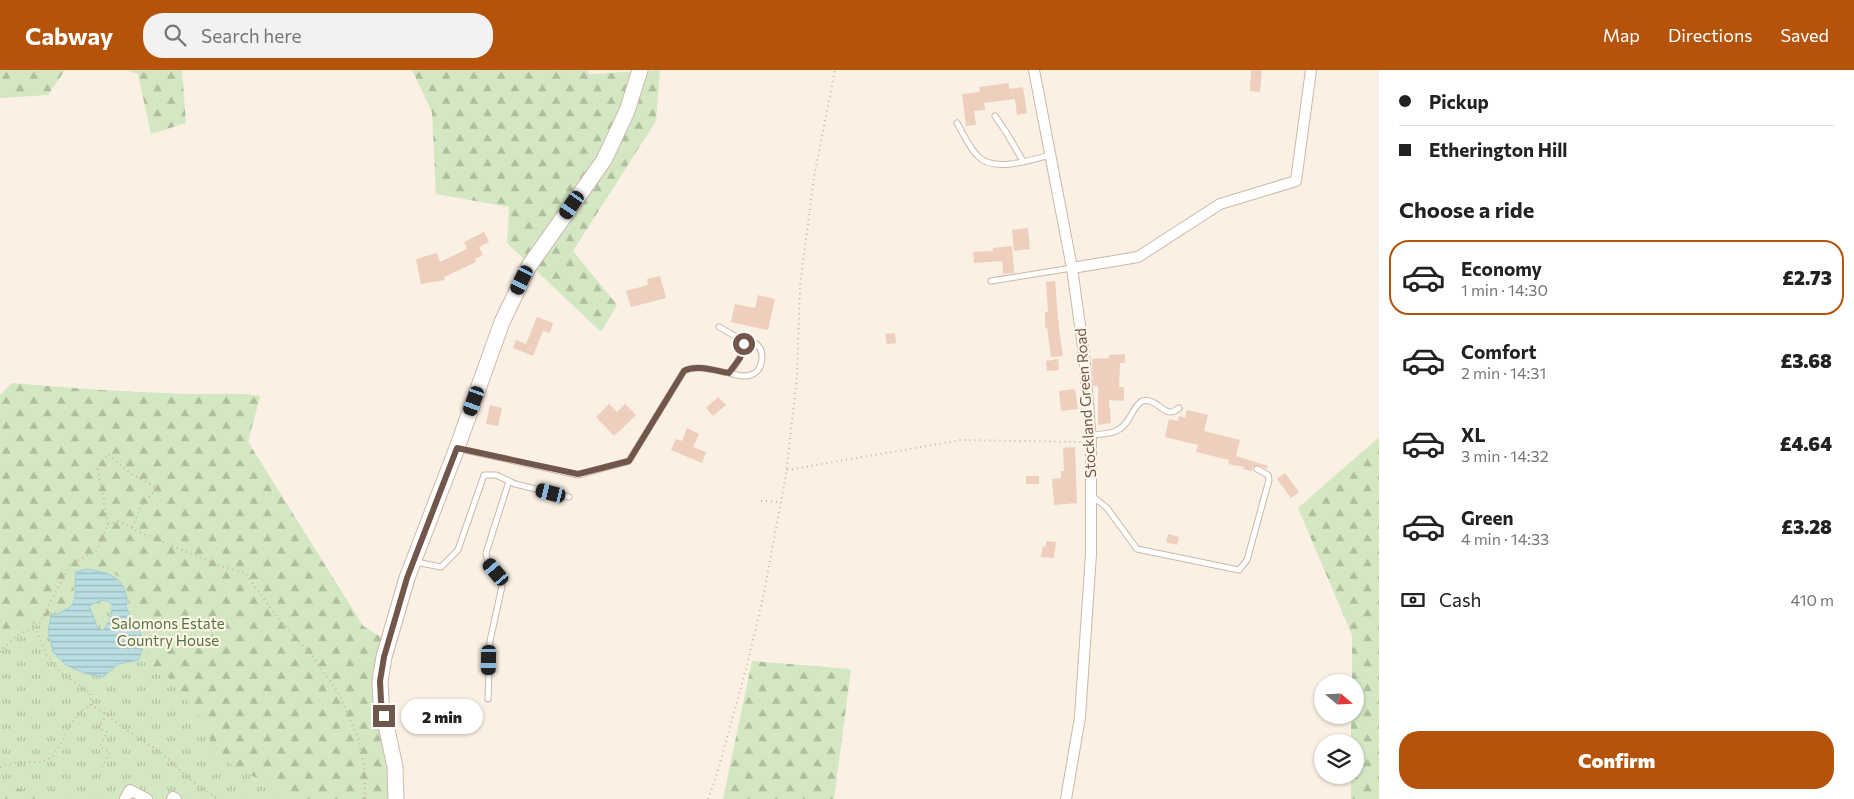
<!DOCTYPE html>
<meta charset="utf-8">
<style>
:root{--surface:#fff;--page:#f2f2f2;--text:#222;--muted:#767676;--line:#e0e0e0;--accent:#b45309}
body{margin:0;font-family:Commissioner,sans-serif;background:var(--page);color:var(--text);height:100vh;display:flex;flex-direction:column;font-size:19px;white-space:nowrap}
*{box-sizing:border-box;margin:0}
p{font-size:16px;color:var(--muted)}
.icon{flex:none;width:28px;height:28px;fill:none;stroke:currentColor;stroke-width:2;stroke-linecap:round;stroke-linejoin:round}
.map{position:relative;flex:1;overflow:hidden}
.side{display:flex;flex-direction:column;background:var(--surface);width:475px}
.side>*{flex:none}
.hud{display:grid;align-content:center;height:110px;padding:0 20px;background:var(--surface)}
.needle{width:32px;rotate:109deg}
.buttons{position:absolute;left:1314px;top:604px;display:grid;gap:10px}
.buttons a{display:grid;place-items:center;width:50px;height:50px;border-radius:50%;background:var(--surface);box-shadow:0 1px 4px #0004;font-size:25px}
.end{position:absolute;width:22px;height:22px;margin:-11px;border:6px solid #71574b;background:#fff;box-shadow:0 0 0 2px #fff}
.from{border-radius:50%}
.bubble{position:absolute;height:35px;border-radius:18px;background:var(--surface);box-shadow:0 1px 4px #0004;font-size:16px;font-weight:800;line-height:35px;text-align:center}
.car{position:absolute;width:15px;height:30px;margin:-15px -8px;border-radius:6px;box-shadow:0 0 4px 1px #0007;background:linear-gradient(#222 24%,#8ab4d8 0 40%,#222 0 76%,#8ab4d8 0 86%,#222 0)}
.hud b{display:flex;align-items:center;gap:18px;height:48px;font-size:19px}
.hud b+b{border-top:1px solid var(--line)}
.hud i{width:12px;height:12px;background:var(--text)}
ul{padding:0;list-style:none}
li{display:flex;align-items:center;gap:15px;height:75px;margin:0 10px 8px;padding:0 10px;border:2px solid transparent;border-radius:20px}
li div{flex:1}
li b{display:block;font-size:19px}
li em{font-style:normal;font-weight:800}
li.active{border-color:var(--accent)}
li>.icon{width:45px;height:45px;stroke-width:1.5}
h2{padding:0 20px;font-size:22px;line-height:60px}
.pay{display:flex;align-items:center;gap:12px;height:55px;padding:0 20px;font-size:19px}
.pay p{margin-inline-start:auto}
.primary-button{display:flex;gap:10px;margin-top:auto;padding:10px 20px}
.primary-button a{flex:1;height:58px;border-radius:20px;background:var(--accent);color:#fff;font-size:20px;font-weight:800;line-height:58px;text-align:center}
header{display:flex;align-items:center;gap:30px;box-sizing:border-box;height:70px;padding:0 25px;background:var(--accent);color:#fff}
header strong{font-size:24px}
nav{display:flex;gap:28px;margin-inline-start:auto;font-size:18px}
.search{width:350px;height:45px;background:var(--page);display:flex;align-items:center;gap:12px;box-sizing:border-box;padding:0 18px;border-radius:20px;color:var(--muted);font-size:19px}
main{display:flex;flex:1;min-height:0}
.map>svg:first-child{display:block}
.grass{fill:url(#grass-tufts)}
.forest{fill:url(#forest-firs)}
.water{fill:url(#water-rules);stroke:#a0ced4;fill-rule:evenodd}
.building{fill:#eecebc}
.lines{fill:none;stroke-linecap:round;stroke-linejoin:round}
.lane-casing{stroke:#cbb8aa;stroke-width:7}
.street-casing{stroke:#cbb8aa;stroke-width:12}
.secondary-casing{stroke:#d0b9ab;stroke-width:17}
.path{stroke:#d3b1a0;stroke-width:2;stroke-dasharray:1 4;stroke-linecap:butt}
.lane{stroke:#fff;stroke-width:5}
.street{stroke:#fff;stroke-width:10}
.secondary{stroke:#fff;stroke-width:15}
.route{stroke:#71574b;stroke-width:6}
.labels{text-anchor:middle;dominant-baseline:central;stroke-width:4.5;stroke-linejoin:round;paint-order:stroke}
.street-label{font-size:15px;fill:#71574b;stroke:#fef5e9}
.park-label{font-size:15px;fill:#547643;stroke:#fef5e9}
</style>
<header>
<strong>Cabway</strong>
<div class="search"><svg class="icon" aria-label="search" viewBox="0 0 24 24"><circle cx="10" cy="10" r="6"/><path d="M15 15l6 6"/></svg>Search here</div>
<nav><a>Map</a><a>Directions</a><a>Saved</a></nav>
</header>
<main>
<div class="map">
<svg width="1379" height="729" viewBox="0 0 1379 729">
<defs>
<pattern id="grass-tufts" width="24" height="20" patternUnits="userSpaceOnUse" patternTransform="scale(1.25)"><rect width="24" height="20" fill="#d3e7c2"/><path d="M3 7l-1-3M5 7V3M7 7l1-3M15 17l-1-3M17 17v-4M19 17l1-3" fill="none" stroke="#b0bea0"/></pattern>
<pattern id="forest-firs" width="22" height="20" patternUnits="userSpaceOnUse" patternTransform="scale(1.25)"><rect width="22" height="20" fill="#d3e7c2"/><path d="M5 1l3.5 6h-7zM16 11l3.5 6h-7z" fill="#b0bea0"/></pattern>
<pattern id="water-rules" width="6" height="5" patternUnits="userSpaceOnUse" patternTransform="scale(1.25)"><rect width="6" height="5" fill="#b9dee2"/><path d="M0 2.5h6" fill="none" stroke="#9bb7b9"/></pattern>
</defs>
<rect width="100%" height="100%" fill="#faf0e3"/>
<path class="grass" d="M112 321 187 324H246L260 326 248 372 363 556 384 569 390 729H0V344Z"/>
<g class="forest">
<path d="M0 0H65L48 25 0 28Z"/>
<path d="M125 0H182L186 53 151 64 138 4Z"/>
<path d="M412 0H587L589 4 660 0 656 51 573 181 617 235 601 262 507 173 509 137 436 124 432 42Z"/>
<path d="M12 313C69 318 126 322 184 324 209 325 235 322 260 326L248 372 363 556 384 569 390 729H288L289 725 213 685 207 656 164 602 147 594 148 563 132 539 124 510C110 499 93 495 75 499 73 511 74 522 72 533L66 538 48 544 45 560C30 546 22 556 6 564L0 558V325Z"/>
<path d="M1379 367V729H1351V705H1355V672H1351V645H1355V612H1352V565L1298 438Z"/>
<path d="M752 591 851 599 834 729H723Z"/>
<path d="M0 706 4 711 38 729H0Z"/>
</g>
<path class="water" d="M85 499C102 501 119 504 125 521 127 527 128 531 126 537 135 557 151 567 138 590L118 594 103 607 84 603 66 595 53 582 48 562 51 546C84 534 72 530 76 502ZM102 530 107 531 112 534C113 542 109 555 103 560L98 558 89 536Z"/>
<g class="building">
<path d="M1251 0H1262L1260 22 1250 21Z"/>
<path d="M1009 13V19L1023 17 1027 43 1017 45 1015 29 984 33 985 40 974 41 976 55 966 56 962 24 980 22 979 17Z"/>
<path d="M1028 158 1030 179 1014 181 1012 160Z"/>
<path d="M484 162 489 172 479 177 483 185 475 189 476 192 444 207 445 210 421 214 416 189 437 183 440 192 467 179 464 172Z"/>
<path d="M1012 176 1014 203 1003 204 1002 191 974 193 973 182 993 181V178Z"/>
<path d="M660 206 666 228 631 237 626 221 648 215 647 209Z"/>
<path d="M1055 211 1059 259 1063 286 1051 287 1047 257 1045 258V242H1048L1046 212Z"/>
<path d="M758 225 775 229 768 260 731 252 735 234 755 238Z"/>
<path d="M537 247 553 253 550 263 543 261 533 286 513 278 516 270 526 274Z"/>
<path d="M895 263 896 273 887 274 885 264Z"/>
<path d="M1125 284V293H1120L1119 317H1124V331L1109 330 1111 353 1098 355V316H1093L1092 289 1109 288V285Z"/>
<path d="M1058 289 1059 300 1047 301 1046 291Z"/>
<path d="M1075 319 1078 339 1061 341 1059 321Z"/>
<path d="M718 327 726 335 713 346 706 338Z"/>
<path d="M609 334 617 342 625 334 636 345 614 366 596 347Z"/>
<path d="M490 335 502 338 498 356 486 354Z"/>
<path d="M1187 340 1208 345 1204 361 1240 370 1236 386 1268 396 1267 399 1257 395 1253 397 1252 401 1243 399 1244 397 1228 394 1229 390 1196 382 1198 375 1165 367 1169 349 1178 351 1179 346 1185 348Z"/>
<path d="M687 358 699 364 693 377 706 382 702 393 671 380 676 369 682 371Z"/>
<path d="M1075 377 1077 433 1054 435 1052 409 1061 408V401H1064L1063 378Z"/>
<path d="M1285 403 1299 422 1291 428 1277 409Z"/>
<rect x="1026" y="406" width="13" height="8"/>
<path d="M1168 464 1179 467 1177 475 1166 472Z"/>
<path d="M1046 471 1056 472 1054 488 1041 487 1043 476 1046 477Z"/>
</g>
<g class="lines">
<defs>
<g id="lane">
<path d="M995 46 1006 62 1023 91"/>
<path d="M957 53C963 63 969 78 978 86 993 103 1031 90 1050 85"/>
<path d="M991 211 1072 198"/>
<path d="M729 303C736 305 745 308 753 304 763 299 766 280 755 273 752 271 748 271 744 271"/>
<path d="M1091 365C1108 364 1121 364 1130 347 1133 341 1136 335 1142 331 1159 327 1164 351 1179 338"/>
<path d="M460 379 578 405 629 391 684 301C695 294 716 301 729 303 737 294 744 283 744 271L719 257"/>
<path d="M1092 426 1107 438 1137 479 1239 500 1247 490 1269 410 1268 405 1257 399"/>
<path d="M416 492 441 497 458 480 484 405H496L515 414 569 427"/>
<path d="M488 629 490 571 502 516 496 502 488 493 486 483 509 411"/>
</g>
<g id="street">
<path d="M1034 0 1072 198 1084 284 1091 372V484L1080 647 1066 729"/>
<path d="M1072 198 1138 187 1220 134 1296 111 1311 0"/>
<path d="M125 729 130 720 147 729"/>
<path d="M172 729 173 727 176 729"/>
</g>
<path id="secondary" d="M396 729 395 697 381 631 380 611 384 587 407 508 457 378 502 252 529 196 604 90 627 41 640 0"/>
</defs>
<use href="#lane" class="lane-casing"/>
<use href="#street" class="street-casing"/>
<use href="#secondary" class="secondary-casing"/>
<g class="path">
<path d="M787 400 961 370 1082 372"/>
<path d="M761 431 781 432"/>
<path d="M108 454 98 399 108 384 130 403 157 418 141 436 132 458"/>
<path d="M0 582C10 572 21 558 36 560"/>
<path d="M91 635 90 623 60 602 46 584 36 560 70 495 97 480 108 454 119 451 137 461 218 495 245 503 275 544 313 587 339 624 359 670 365 703V729"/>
<path d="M0 697 18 692H43L54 685 61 674 71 653 81 641 91 635 106 644 125 659 160 682 198 716 219 729"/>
<path d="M102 697 110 682 100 677 107 662 98 658 106 644"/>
<path d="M708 729 716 707 746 599 763 528 786 405 797 306 800 216 814 107 835 0"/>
</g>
<use href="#lane" class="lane"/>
<use href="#street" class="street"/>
<use href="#secondary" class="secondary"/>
</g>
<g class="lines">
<path class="route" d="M384 646 381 631 380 611 384 587 407 508 457 378 578 404 629 391 684 301C695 294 716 301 729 303L740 288 744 274"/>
</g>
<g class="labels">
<g class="street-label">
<text transform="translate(1085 333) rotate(-94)">Stockland Green Road</text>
</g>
<g class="park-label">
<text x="168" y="553">Salomons Estate<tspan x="168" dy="17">Country House</tspan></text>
</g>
</g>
</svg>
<div class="buttons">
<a><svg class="needle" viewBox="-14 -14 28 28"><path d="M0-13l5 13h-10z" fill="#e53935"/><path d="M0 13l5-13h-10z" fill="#767676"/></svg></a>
<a><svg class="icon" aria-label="layers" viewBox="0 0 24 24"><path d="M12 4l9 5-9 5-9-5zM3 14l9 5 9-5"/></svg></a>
</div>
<i class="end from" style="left:744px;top:274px"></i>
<i class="end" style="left:384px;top:646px"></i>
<div class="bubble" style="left:401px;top:629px;width:82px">2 min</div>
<i class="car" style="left:572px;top:135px;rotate:215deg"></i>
<i class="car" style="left:522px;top:210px;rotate:206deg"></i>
<i class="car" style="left:474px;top:331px;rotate:200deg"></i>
<i class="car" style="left:551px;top:423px;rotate:284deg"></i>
<i class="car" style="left:496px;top:502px;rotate:320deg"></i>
<i class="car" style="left:489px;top:590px;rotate:181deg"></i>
</div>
<section class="side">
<div class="hud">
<b><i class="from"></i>Pickup</b>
<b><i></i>Etherington Hill</b>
</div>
<h2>Choose a ride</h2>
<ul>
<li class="active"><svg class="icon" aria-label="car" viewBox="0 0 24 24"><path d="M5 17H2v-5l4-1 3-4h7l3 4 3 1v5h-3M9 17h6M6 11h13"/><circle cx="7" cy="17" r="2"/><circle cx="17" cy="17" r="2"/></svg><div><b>Economy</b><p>1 min · 14:30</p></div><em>£2.73</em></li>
<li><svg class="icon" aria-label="car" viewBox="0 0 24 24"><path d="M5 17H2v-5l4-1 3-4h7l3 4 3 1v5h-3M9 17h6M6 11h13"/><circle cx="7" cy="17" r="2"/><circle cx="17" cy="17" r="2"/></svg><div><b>Comfort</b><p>2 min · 14:31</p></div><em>£3.68</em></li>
<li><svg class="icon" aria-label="car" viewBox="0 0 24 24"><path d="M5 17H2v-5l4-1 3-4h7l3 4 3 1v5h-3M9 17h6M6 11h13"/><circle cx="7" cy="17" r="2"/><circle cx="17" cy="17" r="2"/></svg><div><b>XL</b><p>3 min · 14:32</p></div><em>£4.64</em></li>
<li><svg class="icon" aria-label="car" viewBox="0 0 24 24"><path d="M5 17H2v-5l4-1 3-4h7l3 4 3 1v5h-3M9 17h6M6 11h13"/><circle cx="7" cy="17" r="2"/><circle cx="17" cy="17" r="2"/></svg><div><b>Green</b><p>4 min · 14:33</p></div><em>£3.28</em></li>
</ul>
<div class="pay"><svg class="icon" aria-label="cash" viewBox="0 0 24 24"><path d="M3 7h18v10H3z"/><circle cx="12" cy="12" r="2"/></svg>Cash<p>410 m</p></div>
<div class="primary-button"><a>Confirm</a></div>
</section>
</main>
